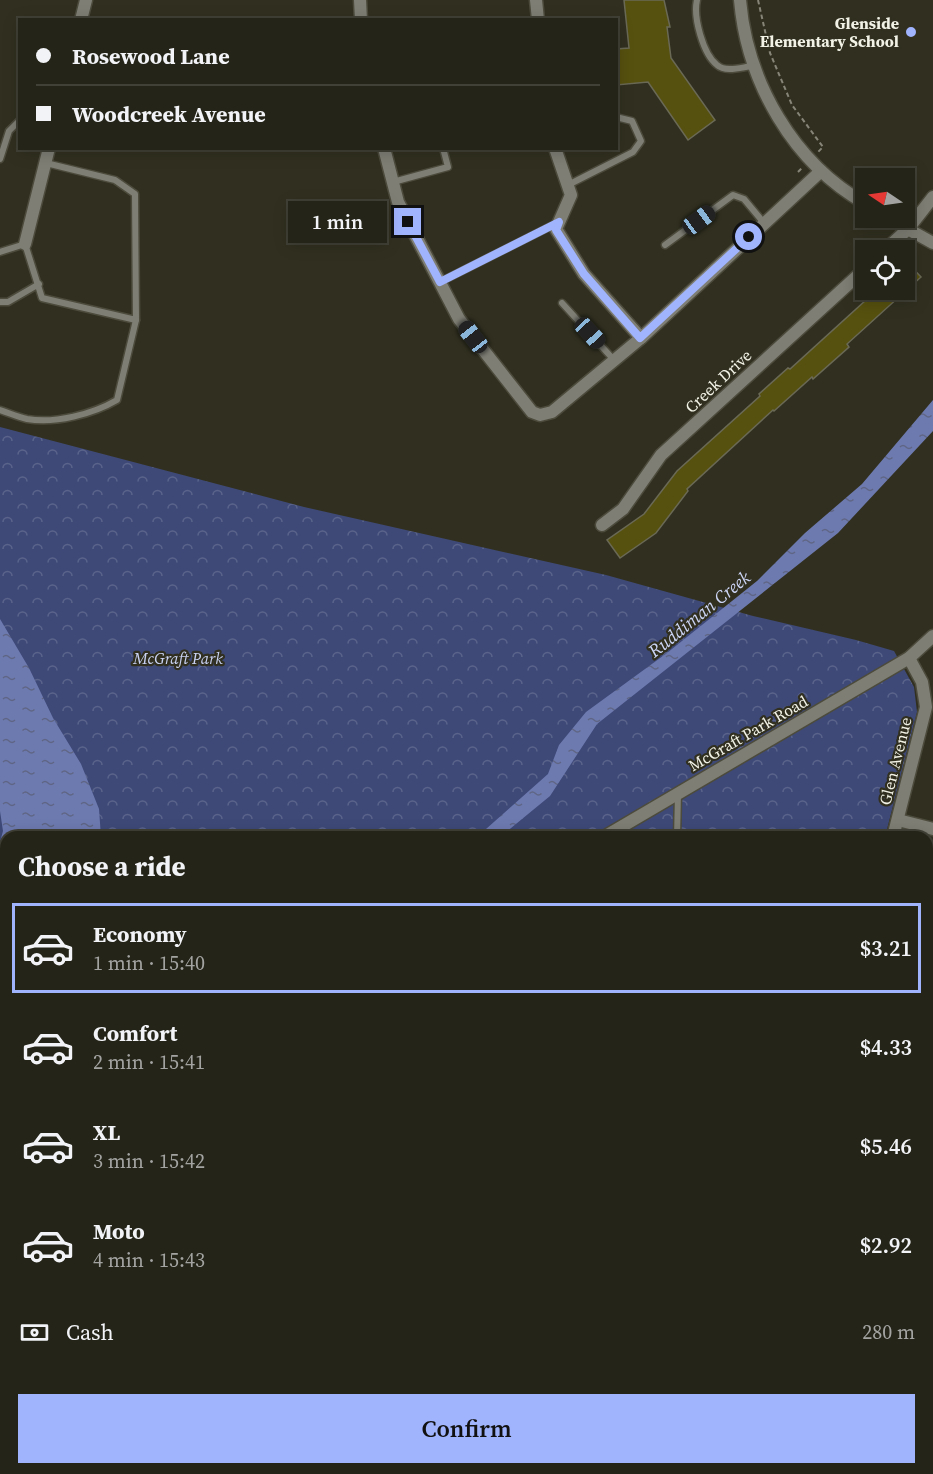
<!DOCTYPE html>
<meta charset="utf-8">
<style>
:root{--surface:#252418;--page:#313025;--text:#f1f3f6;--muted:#a3a4a2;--line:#424137;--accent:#a0b3fd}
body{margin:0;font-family:"Source Serif 4",serif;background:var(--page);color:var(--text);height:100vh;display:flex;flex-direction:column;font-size:22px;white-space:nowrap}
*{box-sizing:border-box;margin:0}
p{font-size:20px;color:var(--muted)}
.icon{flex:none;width:33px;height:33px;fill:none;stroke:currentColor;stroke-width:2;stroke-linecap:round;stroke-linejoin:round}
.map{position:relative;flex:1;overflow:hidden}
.details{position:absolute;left:0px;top:831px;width:933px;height:644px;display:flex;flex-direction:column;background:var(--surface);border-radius:18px 18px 0 0;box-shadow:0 3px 15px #0003,0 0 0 2px var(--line)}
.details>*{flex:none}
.banner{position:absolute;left:18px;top:18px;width:600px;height:132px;border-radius:0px;box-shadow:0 3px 15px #0003,0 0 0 2px var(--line);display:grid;align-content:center;height:132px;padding:0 18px;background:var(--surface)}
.needle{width:39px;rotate:283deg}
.controls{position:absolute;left:855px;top:168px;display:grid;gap:12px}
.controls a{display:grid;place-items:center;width:60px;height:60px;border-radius:0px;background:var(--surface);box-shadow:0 3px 15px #0003,0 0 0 2px var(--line);font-size:30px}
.end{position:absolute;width:27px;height:27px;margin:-14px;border:8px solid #a0b3fd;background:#111;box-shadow:0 0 0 3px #111}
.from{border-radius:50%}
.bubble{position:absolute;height:42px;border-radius:0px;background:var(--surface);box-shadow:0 3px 15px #0003,0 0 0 2px var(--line);font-size:20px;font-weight:600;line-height:42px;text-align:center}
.car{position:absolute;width:18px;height:36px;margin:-18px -9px;border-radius:8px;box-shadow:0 0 4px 2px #0007;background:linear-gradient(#222 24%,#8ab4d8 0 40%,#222 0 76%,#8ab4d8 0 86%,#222 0)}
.banner b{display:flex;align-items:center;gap:21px;height:57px;font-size:22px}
.banner b+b{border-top:2px solid var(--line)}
.banner i{width:15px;height:15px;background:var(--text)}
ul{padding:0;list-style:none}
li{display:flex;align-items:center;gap:18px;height:90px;margin:0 12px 9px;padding:0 6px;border:3px solid transparent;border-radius:0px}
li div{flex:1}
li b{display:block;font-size:22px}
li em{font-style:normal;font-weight:600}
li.selected{border-color:var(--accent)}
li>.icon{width:54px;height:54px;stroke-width:1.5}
h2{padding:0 18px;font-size:27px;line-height:72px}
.pay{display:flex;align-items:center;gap:15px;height:66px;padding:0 18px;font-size:22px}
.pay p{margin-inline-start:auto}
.primary-button{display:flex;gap:12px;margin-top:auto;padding:12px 18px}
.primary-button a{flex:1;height:69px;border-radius:0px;background:var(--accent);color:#111;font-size:24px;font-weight:600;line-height:69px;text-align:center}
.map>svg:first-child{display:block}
.park{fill:url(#park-crowns)}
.water{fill:url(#water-ripples)}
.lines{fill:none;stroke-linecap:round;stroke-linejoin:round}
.stream{stroke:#6d7ab0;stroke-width:4}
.building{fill:#57510f;stroke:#6a6956;stroke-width:1.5}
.service-casing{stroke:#4c4b3c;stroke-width:9}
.minor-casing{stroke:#4c4b3c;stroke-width:15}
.path{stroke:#868578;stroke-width:2;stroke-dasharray:4.5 3;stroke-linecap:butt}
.service{stroke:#7e7e75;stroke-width:6}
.minor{stroke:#7e7e75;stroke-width:12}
.route{stroke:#a0b3fd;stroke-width:8}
.poi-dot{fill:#a0b3fd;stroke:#313020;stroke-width:2}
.labels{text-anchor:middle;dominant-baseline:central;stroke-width:4.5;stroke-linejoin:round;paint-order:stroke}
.poi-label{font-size:16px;font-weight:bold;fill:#f2f2e7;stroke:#313020;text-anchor:end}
.street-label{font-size:16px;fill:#f2f2e7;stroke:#313020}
.park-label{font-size:16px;font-style:italic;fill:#c9d2f2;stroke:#313020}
.water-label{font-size:18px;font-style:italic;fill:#ccd5f5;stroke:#313020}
</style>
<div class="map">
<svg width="933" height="1474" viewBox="0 0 933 1474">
<defs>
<pattern id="park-crowns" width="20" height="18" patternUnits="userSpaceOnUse" patternTransform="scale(1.5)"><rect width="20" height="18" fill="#3e4978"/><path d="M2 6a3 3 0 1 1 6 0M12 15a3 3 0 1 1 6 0" fill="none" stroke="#5a648b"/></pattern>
<pattern id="water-ripples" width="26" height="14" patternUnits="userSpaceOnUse" patternTransform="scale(1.5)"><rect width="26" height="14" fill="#6d7ab0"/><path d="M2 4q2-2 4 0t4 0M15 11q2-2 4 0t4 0" fill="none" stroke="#5f6685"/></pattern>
</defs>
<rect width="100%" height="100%" fill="#313020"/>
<g class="park">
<path d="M0 427 304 507 606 575 753 616 856 640 894 651 914 687 917 712 885 837H6V1328L0 1327Z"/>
<path d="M538 1469 725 1468V1469L724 1474H559Z"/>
</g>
<g class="water">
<path d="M933 400V431L838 533 597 724 550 796 500 837H477L548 774 559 745 586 712 667 653 757 581 805 533 862 484Z"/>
<path d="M0 619 29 668 53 718 81 764 99 809 101 837H6V1119L0 1126V842L3 831 0 811Z"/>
</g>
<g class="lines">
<path class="stream" d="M585 1468 595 1474"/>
</g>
<g class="building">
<path d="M624 0H664L670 27H667L671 58 715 120 688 140 648 82 616 85V49L629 48Z"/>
<path d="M904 259 921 277 847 344 849 347 813 379 812 377 774 411 773 410 687 489 688 491 656 533 620 558 607 540 644 514 677 471 760 396 759 394 788 368 790 369 877 290H904Z"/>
</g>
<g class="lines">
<defs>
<g id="service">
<path d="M697 0C693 17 703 54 717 65 726 73 742 67 753 66"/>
<path d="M0 159 9 131 20 120"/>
<path d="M393 182 448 167 443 148"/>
<path d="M568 185 633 152 641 141 632 121 616 117"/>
<path d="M665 245 733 195 744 199 764 223"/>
<path d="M0 252 25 244 42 298 136 320 135 194 115 180 46 163"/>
<path d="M440 282 557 223"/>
<path d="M0 302H8L39 284"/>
<path d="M562 303 614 360"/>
<path d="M0 410C9 413 18 417 27 419 55 424 93 414 117 400L136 320"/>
<path d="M677 837 678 794"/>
</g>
<g id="minor">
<path d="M360 0 361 20"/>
<path d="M536 0 538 20"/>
<path d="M740 0C747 82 793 163 866 204"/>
<path d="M81 20 86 0"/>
<path d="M384 148 398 202 459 319 532 412 540 415 552 412 641 338 821 171"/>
<path d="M555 148 571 195 556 229 584 274 641 338"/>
<path d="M888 218 933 243"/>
<path d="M25 244 49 148"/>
<path d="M885 250 908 229 933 197"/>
<path d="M602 525 623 509 661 455 866 268"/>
<path d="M898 820 933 829"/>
<path d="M604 837 909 658 933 636"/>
<path d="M893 837 926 707 922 682 909 658"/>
<path d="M927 1205 933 1206"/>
<path d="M0 1213 6 1206"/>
<path d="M0 1336 6 1338"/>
<path d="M0 1444 6 1420"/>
<path d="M824 1468 828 1474"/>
</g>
</defs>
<use href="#service" class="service-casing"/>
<use href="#minor" class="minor-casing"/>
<g class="path">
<path d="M758 0 770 53 792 105 823 147 818 152"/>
<path d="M798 172 803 167"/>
</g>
<use href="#service" class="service"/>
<use href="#minor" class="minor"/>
</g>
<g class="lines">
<path class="route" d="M408 222 440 282 559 222 556 230 584 274 640 338 749 237"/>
</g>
<circle class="poi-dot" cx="911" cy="32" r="6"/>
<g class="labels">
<g class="poi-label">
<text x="899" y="23">Glenside<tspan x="899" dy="18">Elementary School</tspan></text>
</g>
<g class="street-label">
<text transform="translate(718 381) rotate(-43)">Creek Drive</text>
<text transform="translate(748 733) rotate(-30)">McGraft Park Road</text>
<text transform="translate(895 761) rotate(-76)">Glen Avenue</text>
</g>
<g class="park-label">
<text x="178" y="658">McGraft Park</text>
</g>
<g class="water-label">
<text transform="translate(699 614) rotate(-39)">Ruddiman Creek</text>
</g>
</g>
</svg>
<div class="controls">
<a><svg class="needle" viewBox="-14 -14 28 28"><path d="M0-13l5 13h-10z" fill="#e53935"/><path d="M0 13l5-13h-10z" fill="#a3a4a2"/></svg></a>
<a><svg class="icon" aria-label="locate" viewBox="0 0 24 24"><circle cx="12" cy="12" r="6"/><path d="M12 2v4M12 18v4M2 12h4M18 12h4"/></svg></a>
</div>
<i class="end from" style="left:749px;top:237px"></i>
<i class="end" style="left:408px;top:222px"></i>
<div class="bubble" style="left:288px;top:201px;width:99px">1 min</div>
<i class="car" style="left:699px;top:220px;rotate:54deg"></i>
<i class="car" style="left:590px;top:333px;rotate:137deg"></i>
<i class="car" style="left:473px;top:337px;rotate:322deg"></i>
<div class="banner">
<b><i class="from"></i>Rosewood Lane</b>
<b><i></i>Woodcreek Avenue</b>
</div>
<section class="details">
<h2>Choose a ride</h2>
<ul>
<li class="selected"><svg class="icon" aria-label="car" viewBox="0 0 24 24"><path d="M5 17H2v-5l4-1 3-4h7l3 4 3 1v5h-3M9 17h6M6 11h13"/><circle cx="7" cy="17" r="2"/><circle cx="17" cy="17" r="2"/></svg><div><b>Economy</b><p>1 min · 15:40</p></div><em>$3.21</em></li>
<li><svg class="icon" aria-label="car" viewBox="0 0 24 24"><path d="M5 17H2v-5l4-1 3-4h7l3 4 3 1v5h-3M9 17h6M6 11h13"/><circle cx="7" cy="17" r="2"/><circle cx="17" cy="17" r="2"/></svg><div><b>Comfort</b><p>2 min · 15:41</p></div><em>$4.33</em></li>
<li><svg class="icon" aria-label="car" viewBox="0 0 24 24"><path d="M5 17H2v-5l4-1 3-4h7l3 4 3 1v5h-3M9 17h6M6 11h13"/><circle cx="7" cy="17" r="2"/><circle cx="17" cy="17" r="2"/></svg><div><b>XL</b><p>3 min · 15:42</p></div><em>$5.46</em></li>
<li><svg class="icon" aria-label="car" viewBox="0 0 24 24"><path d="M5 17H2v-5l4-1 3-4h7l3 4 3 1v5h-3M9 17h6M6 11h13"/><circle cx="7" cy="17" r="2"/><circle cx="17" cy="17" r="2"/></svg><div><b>Moto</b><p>4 min · 15:43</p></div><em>$2.92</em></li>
</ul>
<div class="pay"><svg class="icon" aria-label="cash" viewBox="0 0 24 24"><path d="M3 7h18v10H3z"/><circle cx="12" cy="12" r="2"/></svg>Cash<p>280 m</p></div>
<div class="primary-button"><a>Confirm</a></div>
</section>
</div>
